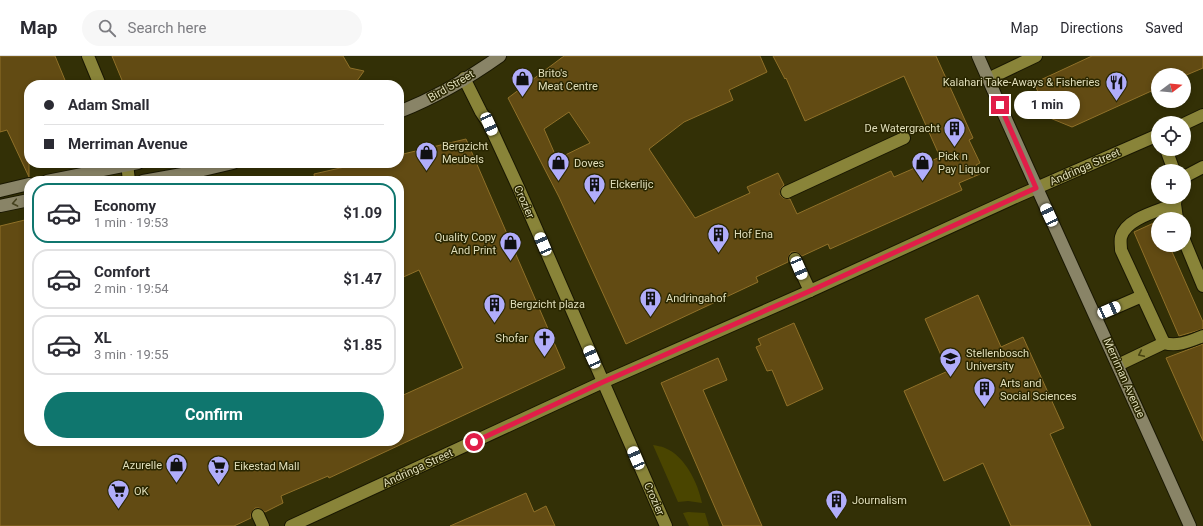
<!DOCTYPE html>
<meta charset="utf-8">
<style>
:root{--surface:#fff;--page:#f7f7f7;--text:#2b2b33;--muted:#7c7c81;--line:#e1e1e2;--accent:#0f766e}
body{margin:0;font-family:Roboto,sans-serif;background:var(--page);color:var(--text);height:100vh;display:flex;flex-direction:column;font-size:15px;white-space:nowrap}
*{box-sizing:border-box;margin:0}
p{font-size:13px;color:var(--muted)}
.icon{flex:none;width:22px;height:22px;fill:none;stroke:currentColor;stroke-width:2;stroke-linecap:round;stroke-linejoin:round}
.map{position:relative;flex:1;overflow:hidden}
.sheet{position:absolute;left:24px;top:120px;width:380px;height:270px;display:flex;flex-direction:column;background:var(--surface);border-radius:16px;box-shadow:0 2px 6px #0003}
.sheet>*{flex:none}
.hud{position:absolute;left:24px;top:24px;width:380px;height:88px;border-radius:16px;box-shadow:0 2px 6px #0003;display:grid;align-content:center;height:88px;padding:0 20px;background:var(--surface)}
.needle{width:26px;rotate:74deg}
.buttons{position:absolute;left:1151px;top:12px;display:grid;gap:8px}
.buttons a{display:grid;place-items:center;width:40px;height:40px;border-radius:50%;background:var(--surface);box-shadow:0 2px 6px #0003;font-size:20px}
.end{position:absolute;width:18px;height:18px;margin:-9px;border:5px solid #e11d48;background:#fff;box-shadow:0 0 0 2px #fff}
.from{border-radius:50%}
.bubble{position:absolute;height:28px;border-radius:14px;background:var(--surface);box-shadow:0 2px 6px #0003;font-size:13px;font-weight:700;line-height:28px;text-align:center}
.car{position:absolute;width:12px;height:24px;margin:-12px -6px;border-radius:5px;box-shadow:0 0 3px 1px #0007;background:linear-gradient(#fff 24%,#345 0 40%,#fff 0 76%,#345 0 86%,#fff 0)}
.hud b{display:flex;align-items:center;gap:14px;height:38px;font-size:15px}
.hud b+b{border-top:1px solid var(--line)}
.hud i{width:10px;height:10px;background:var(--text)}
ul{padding:7px 0 0;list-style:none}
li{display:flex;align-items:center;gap:12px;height:60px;margin:0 8px 6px;padding:0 12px;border:2px solid var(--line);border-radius:16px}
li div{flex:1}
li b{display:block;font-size:15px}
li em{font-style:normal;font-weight:700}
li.on{border-color:var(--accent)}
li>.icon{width:36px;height:36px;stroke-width:1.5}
.cta{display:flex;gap:8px;margin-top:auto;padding:8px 20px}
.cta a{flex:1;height:46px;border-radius:24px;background:var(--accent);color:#fff;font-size:16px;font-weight:700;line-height:46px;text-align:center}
header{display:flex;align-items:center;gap:24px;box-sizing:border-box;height:56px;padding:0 20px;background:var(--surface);border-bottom:1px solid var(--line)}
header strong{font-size:19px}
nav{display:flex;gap:22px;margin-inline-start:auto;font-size:14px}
.search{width:280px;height:36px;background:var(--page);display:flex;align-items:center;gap:10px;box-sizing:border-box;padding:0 14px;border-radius:22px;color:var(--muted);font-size:15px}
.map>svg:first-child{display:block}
.green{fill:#4a4500}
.building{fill:#624b13;stroke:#907129;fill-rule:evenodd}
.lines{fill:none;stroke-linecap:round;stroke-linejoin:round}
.lane-casing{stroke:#191702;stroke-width:14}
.street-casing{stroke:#191702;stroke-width:14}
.secondary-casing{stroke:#191702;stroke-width:14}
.lane{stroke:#898439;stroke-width:12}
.street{stroke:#898439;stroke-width:12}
.secondary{stroke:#898467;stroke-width:12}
.oneway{stroke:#46421f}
.oneway2{stroke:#464211}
.route{stroke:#e11d48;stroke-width:5}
.labels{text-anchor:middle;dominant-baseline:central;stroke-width:3;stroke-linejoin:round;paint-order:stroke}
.poi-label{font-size:11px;fill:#e0deba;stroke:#292600;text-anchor:start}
.street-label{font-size:11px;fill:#e0deba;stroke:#292600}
</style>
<header>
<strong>Map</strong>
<div class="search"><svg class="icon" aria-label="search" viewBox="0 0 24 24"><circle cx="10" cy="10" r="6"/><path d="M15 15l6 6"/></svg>Search here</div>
<nav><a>Map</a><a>Directions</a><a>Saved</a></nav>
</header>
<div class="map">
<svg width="1203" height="470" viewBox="0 0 1203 470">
<rect width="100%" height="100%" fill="#333006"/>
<g class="green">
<path d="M653 389C657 390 661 390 665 392 685 400 698 427 702 447L688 445 678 446Z"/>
<path d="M688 456 705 457 709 470H689L683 457Z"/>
</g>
<g class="building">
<path d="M0 0H55L67 29H29V121L7 74 0 76Z"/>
<path d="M112 0H343L350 12 364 15 354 29H124Z"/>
<path d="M564 0H760L767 16 729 34 733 44 684 66 649 93 695 162 750 137 747 131 778 117 784 129 781 132 780 139 783 142 790 143 797 158 891 115 894 121 940 101 904 20 805 65 786 22 785 23 773 0H936L973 82 969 84 980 107 976 109 980 118 959 127 962 134 830 193 828 188 802 200 796 196H791L788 202V206L756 221 758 226 626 288 559 141 508 42ZM569 56 590 87 557 103 544 73Z"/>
<path d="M1092 0H1203V12L1184 20V19H1158V32L1072 71 1050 62 1034 27Z"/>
<path d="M466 83 565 312 329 422 328 420 281 440 283 447 265 456 259 452H255L251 458V462L234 470H0V170L29 163V385H399V341L463 312 419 214 399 223V125H315L314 118 362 107H399V99Z"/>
<path d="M1158 165V189H1169L1203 266V273L1179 280 1134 176Z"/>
<path d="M978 239 1001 291 1023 281 1064 372 1050 378 1091 470H1011L983 407 944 425 904 335 948 315 925 263Z"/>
<path d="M794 267 823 333 787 350 772 314 767 315 756 291 761 289 758 283Z"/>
<path d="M1203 288V385L1166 302Z"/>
<path d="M718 302 727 324 703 334 762 470H723L661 327Z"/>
<path d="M526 437 534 456 546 450 555 470H450Z"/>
</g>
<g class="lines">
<defs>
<g id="lane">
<path d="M988 23 1036 0"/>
<path d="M1166 93 1174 115"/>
<path d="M1184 121 1203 111"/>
<path d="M787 136 904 82"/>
<path d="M1176 141 1175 148 1177 163"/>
<path d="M1184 184 1203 230"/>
<path d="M795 203 810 235"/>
<path d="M1096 260 1142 240"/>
<path d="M1164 287 1121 194C1121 190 1120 185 1121 181 1126 162 1159 155 1175 148"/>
<path d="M1118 309 1164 287C1178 291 1190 285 1203 280"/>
<path d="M258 459 263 470"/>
</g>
<g id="street">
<path d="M88 0 100 29"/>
<path d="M464 22 481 56 489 68 519 133 666 470"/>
<path d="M1184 68 1203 59"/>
<path d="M127 107 129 125"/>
<path d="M291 470 603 326 810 235 1018 140 1158 79"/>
</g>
<g id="secondary">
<path d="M978 0C1047 157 1120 313 1190 470"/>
<path d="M399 56C434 42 469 22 500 0"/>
<path d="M47 125 138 107"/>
<path d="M143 125 199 115 233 107"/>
<path d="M0 135 29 128"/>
<path d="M0 150 29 144"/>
</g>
</defs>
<use href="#lane" class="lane-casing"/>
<use href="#street" class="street-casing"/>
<use href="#secondary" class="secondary-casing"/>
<use href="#lane" class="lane"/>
<use href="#street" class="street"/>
<use href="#secondary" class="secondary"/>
</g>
<defs><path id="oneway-chevron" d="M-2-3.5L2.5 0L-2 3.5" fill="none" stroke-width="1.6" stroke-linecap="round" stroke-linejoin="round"/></defs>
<use class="oneway" href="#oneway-chevron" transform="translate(15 147) rotate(169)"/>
<use class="oneway2" href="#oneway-chevron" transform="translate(1141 298) rotate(155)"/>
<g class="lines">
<path class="route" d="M474 386 603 326 810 235 1036 132 1000 49"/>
</g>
<defs>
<symbol id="shop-pin" viewBox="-11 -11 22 30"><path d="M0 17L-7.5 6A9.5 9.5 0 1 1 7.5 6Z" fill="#b1adfa" stroke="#292600"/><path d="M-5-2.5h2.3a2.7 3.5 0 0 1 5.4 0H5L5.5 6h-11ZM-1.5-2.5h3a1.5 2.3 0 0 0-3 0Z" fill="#111"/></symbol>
<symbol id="restaurant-pin" viewBox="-11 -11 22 30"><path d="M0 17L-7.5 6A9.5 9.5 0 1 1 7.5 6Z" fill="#b1adfa" stroke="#292600"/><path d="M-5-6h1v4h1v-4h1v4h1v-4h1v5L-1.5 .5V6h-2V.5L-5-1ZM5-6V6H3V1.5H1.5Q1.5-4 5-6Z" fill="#111"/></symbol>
<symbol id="building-pin" viewBox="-11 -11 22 30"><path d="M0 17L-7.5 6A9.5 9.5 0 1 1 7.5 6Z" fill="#b1adfa" stroke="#292600"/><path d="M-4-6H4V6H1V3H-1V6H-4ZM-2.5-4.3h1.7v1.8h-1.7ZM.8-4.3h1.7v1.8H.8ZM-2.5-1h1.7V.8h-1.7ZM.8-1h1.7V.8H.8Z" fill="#111"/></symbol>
<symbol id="church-pin" viewBox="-11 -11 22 30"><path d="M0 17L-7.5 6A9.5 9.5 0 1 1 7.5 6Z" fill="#b1adfa" stroke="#292600"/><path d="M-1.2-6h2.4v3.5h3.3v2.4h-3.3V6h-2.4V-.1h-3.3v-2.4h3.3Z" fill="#111"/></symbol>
<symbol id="university-pin" viewBox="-11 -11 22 30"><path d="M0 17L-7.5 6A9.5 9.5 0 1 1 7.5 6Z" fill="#b1adfa" stroke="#292600"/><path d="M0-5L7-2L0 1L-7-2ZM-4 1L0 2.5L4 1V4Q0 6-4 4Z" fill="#111"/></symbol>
<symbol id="supermarket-pin" viewBox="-11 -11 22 30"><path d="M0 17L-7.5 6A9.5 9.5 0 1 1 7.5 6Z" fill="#b1adfa" stroke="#292600"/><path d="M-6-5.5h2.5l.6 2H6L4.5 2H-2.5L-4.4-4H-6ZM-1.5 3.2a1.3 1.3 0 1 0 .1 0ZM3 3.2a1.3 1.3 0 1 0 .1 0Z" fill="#111"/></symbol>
</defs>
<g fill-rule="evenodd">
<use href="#shop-pin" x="510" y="10" width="25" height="34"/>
<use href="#restaurant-pin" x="1104" y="14" width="25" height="34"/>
<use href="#building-pin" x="942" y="60" width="25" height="34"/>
<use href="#shop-pin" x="414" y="84" width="25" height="34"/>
<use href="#shop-pin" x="910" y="94" width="25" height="34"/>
<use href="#shop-pin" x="546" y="94" width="25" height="34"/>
<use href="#building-pin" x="582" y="116" width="25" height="34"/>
<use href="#building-pin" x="706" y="166" width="25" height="34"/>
<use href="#shop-pin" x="498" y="174" width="25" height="34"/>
<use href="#building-pin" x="638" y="230" width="25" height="34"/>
<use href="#building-pin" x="482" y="236" width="25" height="34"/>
<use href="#church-pin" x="532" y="270" width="25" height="34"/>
<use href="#university-pin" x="938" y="290" width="25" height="34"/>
<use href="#building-pin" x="972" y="320" width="25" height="34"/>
<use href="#shop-pin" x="164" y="396" width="25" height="34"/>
<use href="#supermarket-pin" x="206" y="398" width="25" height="34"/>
<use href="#supermarket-pin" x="106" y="422" width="25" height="34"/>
<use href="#building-pin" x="824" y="432" width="25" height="34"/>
</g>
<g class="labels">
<g class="poi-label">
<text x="538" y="17">Brito's<tspan x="538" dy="13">Meat Centre</tspan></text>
<text x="1100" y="26" text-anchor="end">Kalahari Take-Aways &amp; Fisheries</text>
<text x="940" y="72" text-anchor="end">De Watergracht</text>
<text x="442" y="90">Bergzicht<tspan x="442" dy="13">Meubels</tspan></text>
<text x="938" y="100">Pick n<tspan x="938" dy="13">Pay Liquor</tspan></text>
<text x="574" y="107">Doves</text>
<text x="610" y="128">Elckerlijc</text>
<text x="734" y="178">Hof Ena</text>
<text x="496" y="181" text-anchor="end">Quality Copy<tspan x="496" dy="13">And Print</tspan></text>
<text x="666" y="242">Andringahof</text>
<text x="510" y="248">Bergzicht plaza</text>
<text x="528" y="282" text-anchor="end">Shofar</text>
<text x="966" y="297">Stellenbosch<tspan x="966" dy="13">University</tspan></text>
<text x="1000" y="327">Arts and<tspan x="1000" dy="13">Social Sciences</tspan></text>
<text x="162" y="409" text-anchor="end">Azurelle</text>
<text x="234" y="410">Eikestad Mall</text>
<text x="134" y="435">OK</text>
<text x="852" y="444">Journalism</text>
</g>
<g class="street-label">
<text transform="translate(451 30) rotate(-30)">Bird Street</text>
<text transform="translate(1085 111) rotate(-24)">Andringa Street</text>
<text transform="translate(524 146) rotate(66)">Crozier</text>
<text transform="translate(1124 322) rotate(66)">Merriman Avenue</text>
<text transform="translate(418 412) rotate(-25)">Andringa Street</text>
<text transform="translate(654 443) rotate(66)">Crozier</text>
</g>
</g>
</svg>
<div class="buttons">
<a><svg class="needle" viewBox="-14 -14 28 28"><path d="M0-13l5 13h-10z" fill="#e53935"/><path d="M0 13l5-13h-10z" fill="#7c7c81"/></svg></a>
<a><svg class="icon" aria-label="locate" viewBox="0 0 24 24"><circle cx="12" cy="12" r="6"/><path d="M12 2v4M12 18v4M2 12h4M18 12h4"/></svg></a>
<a>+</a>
<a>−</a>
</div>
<i class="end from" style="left:474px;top:386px"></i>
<i class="end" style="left:1000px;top:49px"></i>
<div class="bubble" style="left:1014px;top:35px;width:66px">1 min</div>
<i class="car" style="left:489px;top:68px;rotate:156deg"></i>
<i class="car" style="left:1049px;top:159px;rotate:335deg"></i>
<i class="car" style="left:543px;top:188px;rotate:337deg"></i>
<i class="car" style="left:799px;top:212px;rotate:157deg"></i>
<i class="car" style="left:1109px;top:254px;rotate:66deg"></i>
<i class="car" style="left:592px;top:301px;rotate:336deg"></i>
<i class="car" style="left:636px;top:402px;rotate:337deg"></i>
<div class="hud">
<b><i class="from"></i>Adam Small</b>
<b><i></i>Merriman Avenue</b>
</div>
<section class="sheet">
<ul>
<li class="on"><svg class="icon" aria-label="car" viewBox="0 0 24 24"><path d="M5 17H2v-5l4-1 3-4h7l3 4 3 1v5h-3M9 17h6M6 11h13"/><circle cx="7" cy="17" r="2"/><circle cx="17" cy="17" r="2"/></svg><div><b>Economy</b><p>1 min · 19:53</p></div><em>$1.09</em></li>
<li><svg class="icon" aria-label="car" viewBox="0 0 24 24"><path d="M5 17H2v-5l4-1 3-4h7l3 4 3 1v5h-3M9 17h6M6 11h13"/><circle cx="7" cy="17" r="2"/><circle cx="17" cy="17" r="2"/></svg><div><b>Comfort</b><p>2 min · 19:54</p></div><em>$1.47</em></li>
<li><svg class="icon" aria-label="car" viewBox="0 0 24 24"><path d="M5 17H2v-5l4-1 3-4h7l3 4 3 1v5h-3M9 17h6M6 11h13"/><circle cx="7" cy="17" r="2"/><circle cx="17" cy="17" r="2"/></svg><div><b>XL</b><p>3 min · 19:55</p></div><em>$1.85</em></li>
</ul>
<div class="cta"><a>Confirm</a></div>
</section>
</div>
